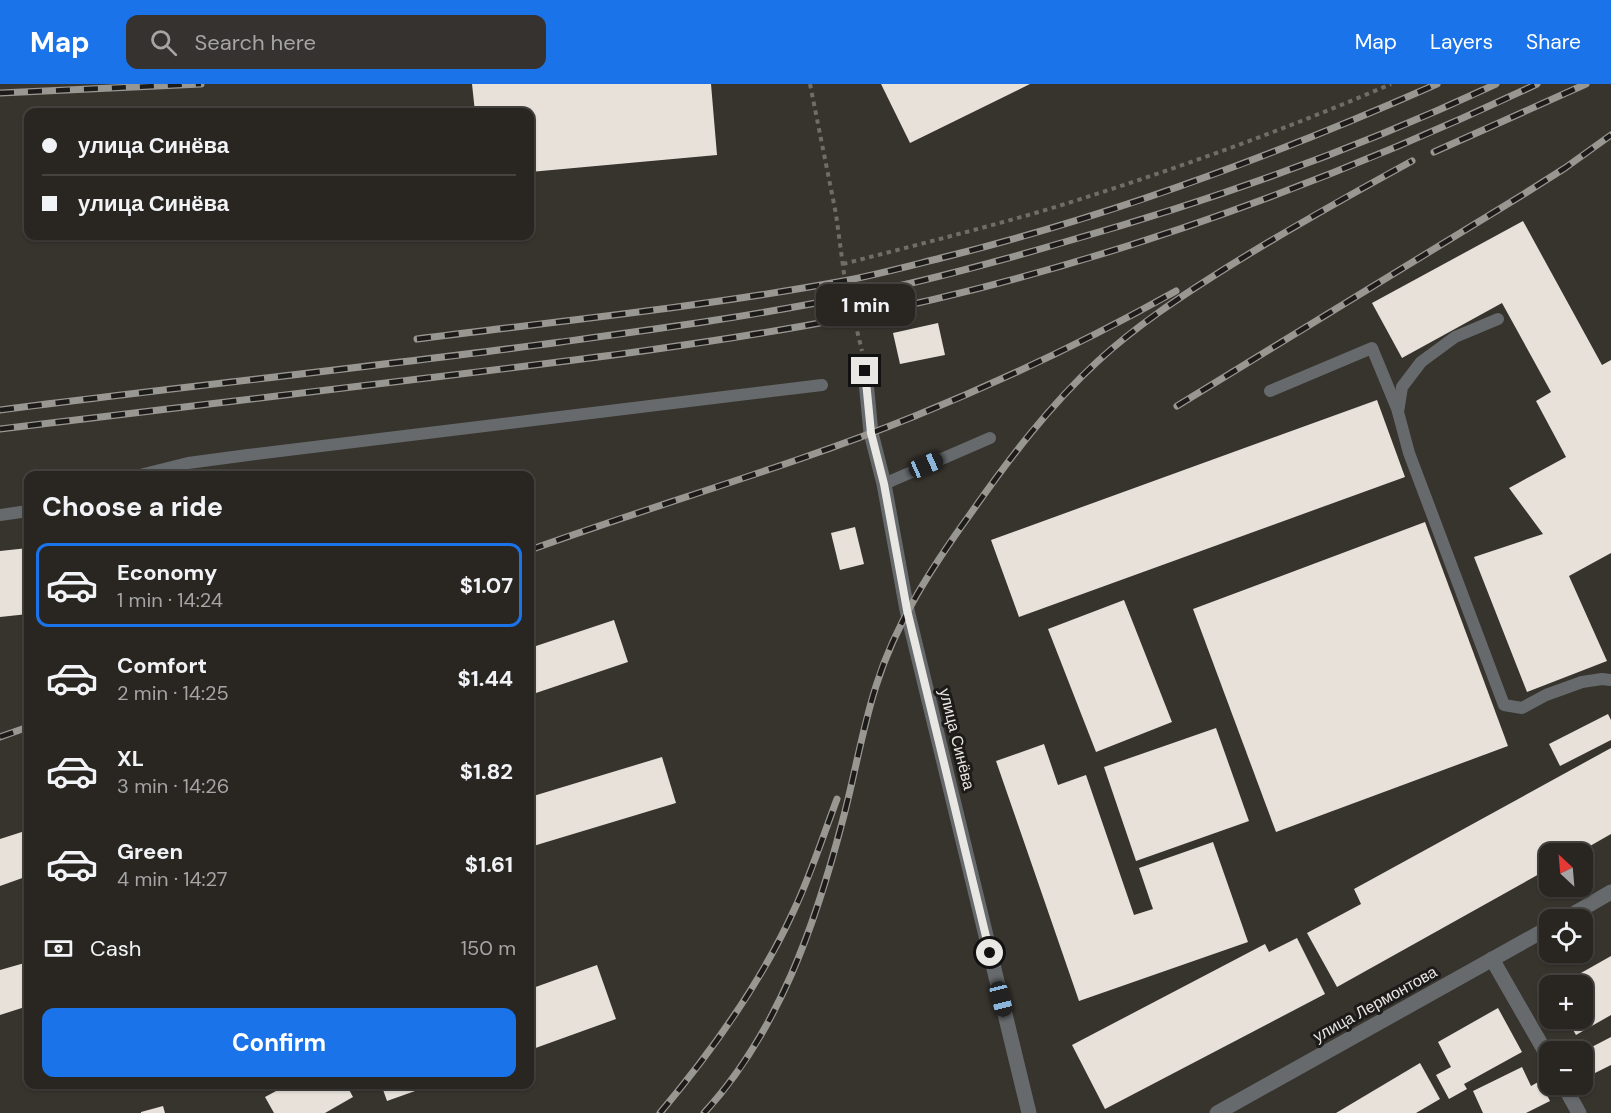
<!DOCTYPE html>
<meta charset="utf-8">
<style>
:root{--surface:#292622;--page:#35322f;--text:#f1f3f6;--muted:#a5a5a5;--line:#454340;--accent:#1a73e8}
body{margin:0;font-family:"DM Sans",sans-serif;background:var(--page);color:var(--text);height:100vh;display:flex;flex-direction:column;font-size:22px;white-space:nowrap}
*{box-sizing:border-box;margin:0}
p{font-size:20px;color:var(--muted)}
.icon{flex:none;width:33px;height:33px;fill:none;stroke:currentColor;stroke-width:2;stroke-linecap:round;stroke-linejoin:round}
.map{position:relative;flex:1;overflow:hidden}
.drawer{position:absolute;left:24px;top:387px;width:510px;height:618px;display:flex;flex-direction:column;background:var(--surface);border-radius:12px;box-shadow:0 2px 4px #0004,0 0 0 2px var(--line)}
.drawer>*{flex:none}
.banner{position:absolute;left:24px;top:24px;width:510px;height:132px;border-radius:12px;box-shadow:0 2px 4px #0004,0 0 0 2px var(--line);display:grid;align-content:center;height:132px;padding:0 18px;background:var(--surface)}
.needle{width:39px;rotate:334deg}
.tools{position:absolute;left:1539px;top:759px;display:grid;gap:12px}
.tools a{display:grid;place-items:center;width:54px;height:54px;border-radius:12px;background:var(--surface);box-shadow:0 2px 4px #0004,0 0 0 2px var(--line);font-size:30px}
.end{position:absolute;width:27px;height:27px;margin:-14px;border:8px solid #e9e7e3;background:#111;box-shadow:0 0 0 3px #111}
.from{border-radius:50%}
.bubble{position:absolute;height:42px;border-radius:12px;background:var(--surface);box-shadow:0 2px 4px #0004,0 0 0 2px var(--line);font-size:20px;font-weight:700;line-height:42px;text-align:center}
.car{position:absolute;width:18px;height:36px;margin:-18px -9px;border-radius:8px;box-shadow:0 0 4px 2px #0007;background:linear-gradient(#222 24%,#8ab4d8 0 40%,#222 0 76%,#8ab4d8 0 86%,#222 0)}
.banner b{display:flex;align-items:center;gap:21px;height:57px;font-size:22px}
.banner b+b{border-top:2px solid var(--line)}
.banner i{width:15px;height:15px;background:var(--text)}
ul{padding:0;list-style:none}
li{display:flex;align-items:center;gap:18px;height:84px;margin:0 12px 9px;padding:0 6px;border:3px solid transparent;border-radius:12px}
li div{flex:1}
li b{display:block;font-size:22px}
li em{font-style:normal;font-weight:700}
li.selected{border-color:var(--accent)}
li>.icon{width:54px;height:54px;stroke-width:1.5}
h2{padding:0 18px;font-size:27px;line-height:72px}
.pay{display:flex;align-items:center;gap:15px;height:66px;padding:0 18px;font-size:22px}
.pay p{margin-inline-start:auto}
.action{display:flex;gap:12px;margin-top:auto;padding:12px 18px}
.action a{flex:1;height:69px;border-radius:12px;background:var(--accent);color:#fff;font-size:24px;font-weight:700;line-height:69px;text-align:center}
header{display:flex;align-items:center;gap:36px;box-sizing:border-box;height:84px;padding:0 30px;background:var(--accent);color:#fff}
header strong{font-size:28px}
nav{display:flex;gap:33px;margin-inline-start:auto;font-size:21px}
.search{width:420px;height:54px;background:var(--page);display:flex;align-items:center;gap:15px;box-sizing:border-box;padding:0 21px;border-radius:12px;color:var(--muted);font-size:22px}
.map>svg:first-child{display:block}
.building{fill:#e7e1da}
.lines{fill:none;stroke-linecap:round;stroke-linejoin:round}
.path{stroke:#706c67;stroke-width:4;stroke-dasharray:4.5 4.5;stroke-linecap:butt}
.lane{stroke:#666a6c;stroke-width:12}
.street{stroke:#666a6c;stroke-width:15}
.rail-casing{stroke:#999792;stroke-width:7}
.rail{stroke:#1d1b19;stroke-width:4.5;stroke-dasharray:14;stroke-linecap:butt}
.route{stroke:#e9e7e3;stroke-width:8}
.labels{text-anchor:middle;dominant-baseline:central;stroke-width:6;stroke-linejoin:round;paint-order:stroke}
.street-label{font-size:16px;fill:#e9e7e3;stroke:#1d1b19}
</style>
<header>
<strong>Map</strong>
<div class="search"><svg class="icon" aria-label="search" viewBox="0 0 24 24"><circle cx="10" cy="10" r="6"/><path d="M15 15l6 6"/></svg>Search here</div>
<nav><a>Map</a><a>Layers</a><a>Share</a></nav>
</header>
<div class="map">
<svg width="1611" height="1029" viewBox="0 0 1611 1029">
<rect width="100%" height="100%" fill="#37332d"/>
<g class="building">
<path d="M472 0H711L717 71 530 88V28H475Z"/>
<path d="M881 0H1030L910 59Z"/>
<path d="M1523 137 1602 281 1611 276V469L1569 492 1607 577 1527 608 1474 473 1543 450 1509 404 1566 373 1536 317 1551 308 1502 219 1402 274 1372 219Z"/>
<path d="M938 239 945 271 900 280 893 249Z"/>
<path d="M1377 316 1405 393 1019 533 991 456Z"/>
<path d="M1425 438 1508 662 1276 748 1193 525Z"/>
<path d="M855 443 864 480 840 486 831 449Z"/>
<path d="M28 464V530L0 533V467Z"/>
<path d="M1124 516 1172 638 1096 668 1048 545Z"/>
<path d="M614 536 628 578 530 611V564Z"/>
<path d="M1608 630 1611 636V656L1560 682 1549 660Z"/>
<path d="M1216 644 1249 737 1136 777 1104 683Z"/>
<path d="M1044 660 1058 701 1086 691 1134 831 1153 825 1139 784 1213 758 1248 858 1079 917 996 677Z"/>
<path d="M1611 664V750L1576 770H1550V784L1337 903 1307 849 1361 820 1354 805Z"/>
<path d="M662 673 676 719 530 763V713Z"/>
<path d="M28 746V792L0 802V755Z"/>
<path d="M1297 854 1325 910 1105 1025 1072 961 1265 860 1269 868Z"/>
<path d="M1611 872V931L1576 951 1566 934H1582V902H1558Z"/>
<path d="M28 878V922L0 931V886Z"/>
<path d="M597 881 616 935 530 966V905Z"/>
<path d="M1498 924 1522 968 1464 1000 1467 1005 1449 1015 1436 991 1451 983 1438 958Z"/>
<path d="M1611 953V981L1595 989 1584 967Z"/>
<path d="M1420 979 1440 1015 1416 1029H1336Z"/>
<path d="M1522 983 1531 1002 1540 997 1550 1017 1526 1029H1483L1473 1007Z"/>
<path d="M289 1000H346L353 1013 325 1029H274L265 1013Z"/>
<path d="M381 1000H432V1001L387 1017Z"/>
<path d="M163 1022 165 1029H141V1028Z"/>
</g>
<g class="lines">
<g class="path">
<path d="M810 0 836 130 845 197 862 267"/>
<path d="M843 180C912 162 981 145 1049 125 1165 89 1280 48 1391 0"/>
</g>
<g class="lane">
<path d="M1498 235 1455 253 1421 278 1402 303 1398 328 1409 369 1504 621 1522 624 1546 611 1582 598 1602 595 1611 596"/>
<path d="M1270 307 1372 264 1398 327"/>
<path d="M136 392 188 379 248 371 822 301"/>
<path d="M884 400 990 354"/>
<path d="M0 431 28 427"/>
</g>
<g class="street">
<path d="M865 287 871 349 884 400 907 526 1029 1029"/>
<path d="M1563 836 1611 808"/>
<path d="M1492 875 1550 976"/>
<path d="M1563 1000 1579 1029"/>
<path d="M1217 1029 1550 843"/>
</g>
<defs>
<g id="rail">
<path d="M0 9 201 0"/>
<path d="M1434 68 1586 0"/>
<path d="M417 255C559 237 702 223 843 197 876 191 909 182 941 174 1112 132 1276 71 1437 0"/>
<path d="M1177 322 1524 110 1565 84 1611 51"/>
<path d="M0 326C187 302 374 283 561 258 657 245 755 232 851 212 924 198 996 178 1068 157 1214 116 1359 64 1496 0"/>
<path d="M0 345C142 328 285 311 427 294 569 277 712 260 852 233 1089 186 1319 103 1537 0"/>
<path d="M530 466C657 420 789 383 915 332 1004 296 1092 254 1176 207"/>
<path d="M0 653 28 643"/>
<path d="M660 1029C712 967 761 899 794 826 811 790 823 752 837 715"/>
<path d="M704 1029C778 949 816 839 843 735 855 690 862 646 876 602 896 538 932 483 971 429 1009 375 1049 322 1098 277 1136 242 1180 213 1223 186 1285 147 1348 112 1412 77"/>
</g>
</defs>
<use href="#rail" class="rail-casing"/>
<use href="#rail" class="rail"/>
</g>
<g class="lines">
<path class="route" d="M865 287 871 349 884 400 907 526 990 869"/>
</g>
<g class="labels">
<g class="street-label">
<text transform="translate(957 655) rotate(76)">улица Синёва</text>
<text transform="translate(1375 920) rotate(-29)">улица Лермонтова</text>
</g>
</g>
</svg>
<div class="tools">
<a><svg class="needle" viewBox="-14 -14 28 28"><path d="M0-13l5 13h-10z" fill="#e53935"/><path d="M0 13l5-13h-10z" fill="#a5a5a5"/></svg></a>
<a><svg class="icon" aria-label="locate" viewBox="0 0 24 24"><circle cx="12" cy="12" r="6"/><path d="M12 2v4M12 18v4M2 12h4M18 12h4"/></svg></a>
<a>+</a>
<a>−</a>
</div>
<i class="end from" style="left:990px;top:869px"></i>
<i class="end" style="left:865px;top:287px"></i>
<div class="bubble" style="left:816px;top:200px;width:99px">1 min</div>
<i class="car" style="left:926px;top:381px;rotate:66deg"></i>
<i class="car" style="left:1001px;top:915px;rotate:166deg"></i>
<div class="banner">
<b><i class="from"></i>улица Синёва</b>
<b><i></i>улица Синёва</b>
</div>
<section class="drawer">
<h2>Choose a ride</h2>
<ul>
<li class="selected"><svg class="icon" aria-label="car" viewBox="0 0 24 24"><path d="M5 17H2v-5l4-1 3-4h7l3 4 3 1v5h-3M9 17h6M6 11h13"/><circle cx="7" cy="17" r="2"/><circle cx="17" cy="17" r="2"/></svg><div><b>Economy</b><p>1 min · 14:24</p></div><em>$1.07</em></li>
<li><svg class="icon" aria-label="car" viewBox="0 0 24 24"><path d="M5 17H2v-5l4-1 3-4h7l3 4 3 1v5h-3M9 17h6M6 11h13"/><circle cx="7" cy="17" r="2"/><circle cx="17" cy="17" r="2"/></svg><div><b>Comfort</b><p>2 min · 14:25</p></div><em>$1.44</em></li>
<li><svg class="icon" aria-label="car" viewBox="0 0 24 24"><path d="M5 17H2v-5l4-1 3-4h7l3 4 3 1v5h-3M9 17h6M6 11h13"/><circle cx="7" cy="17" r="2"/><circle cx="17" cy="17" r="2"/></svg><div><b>XL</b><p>3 min · 14:26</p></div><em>$1.82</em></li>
<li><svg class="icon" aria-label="car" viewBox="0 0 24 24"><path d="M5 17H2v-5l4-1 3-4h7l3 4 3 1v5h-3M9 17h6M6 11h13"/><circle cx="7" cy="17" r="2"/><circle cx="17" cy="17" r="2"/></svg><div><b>Green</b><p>4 min · 14:27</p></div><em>$1.61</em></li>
</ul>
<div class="pay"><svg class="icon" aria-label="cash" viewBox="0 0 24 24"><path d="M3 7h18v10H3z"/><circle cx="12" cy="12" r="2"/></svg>Cash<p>150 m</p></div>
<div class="action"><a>Confirm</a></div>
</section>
</div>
